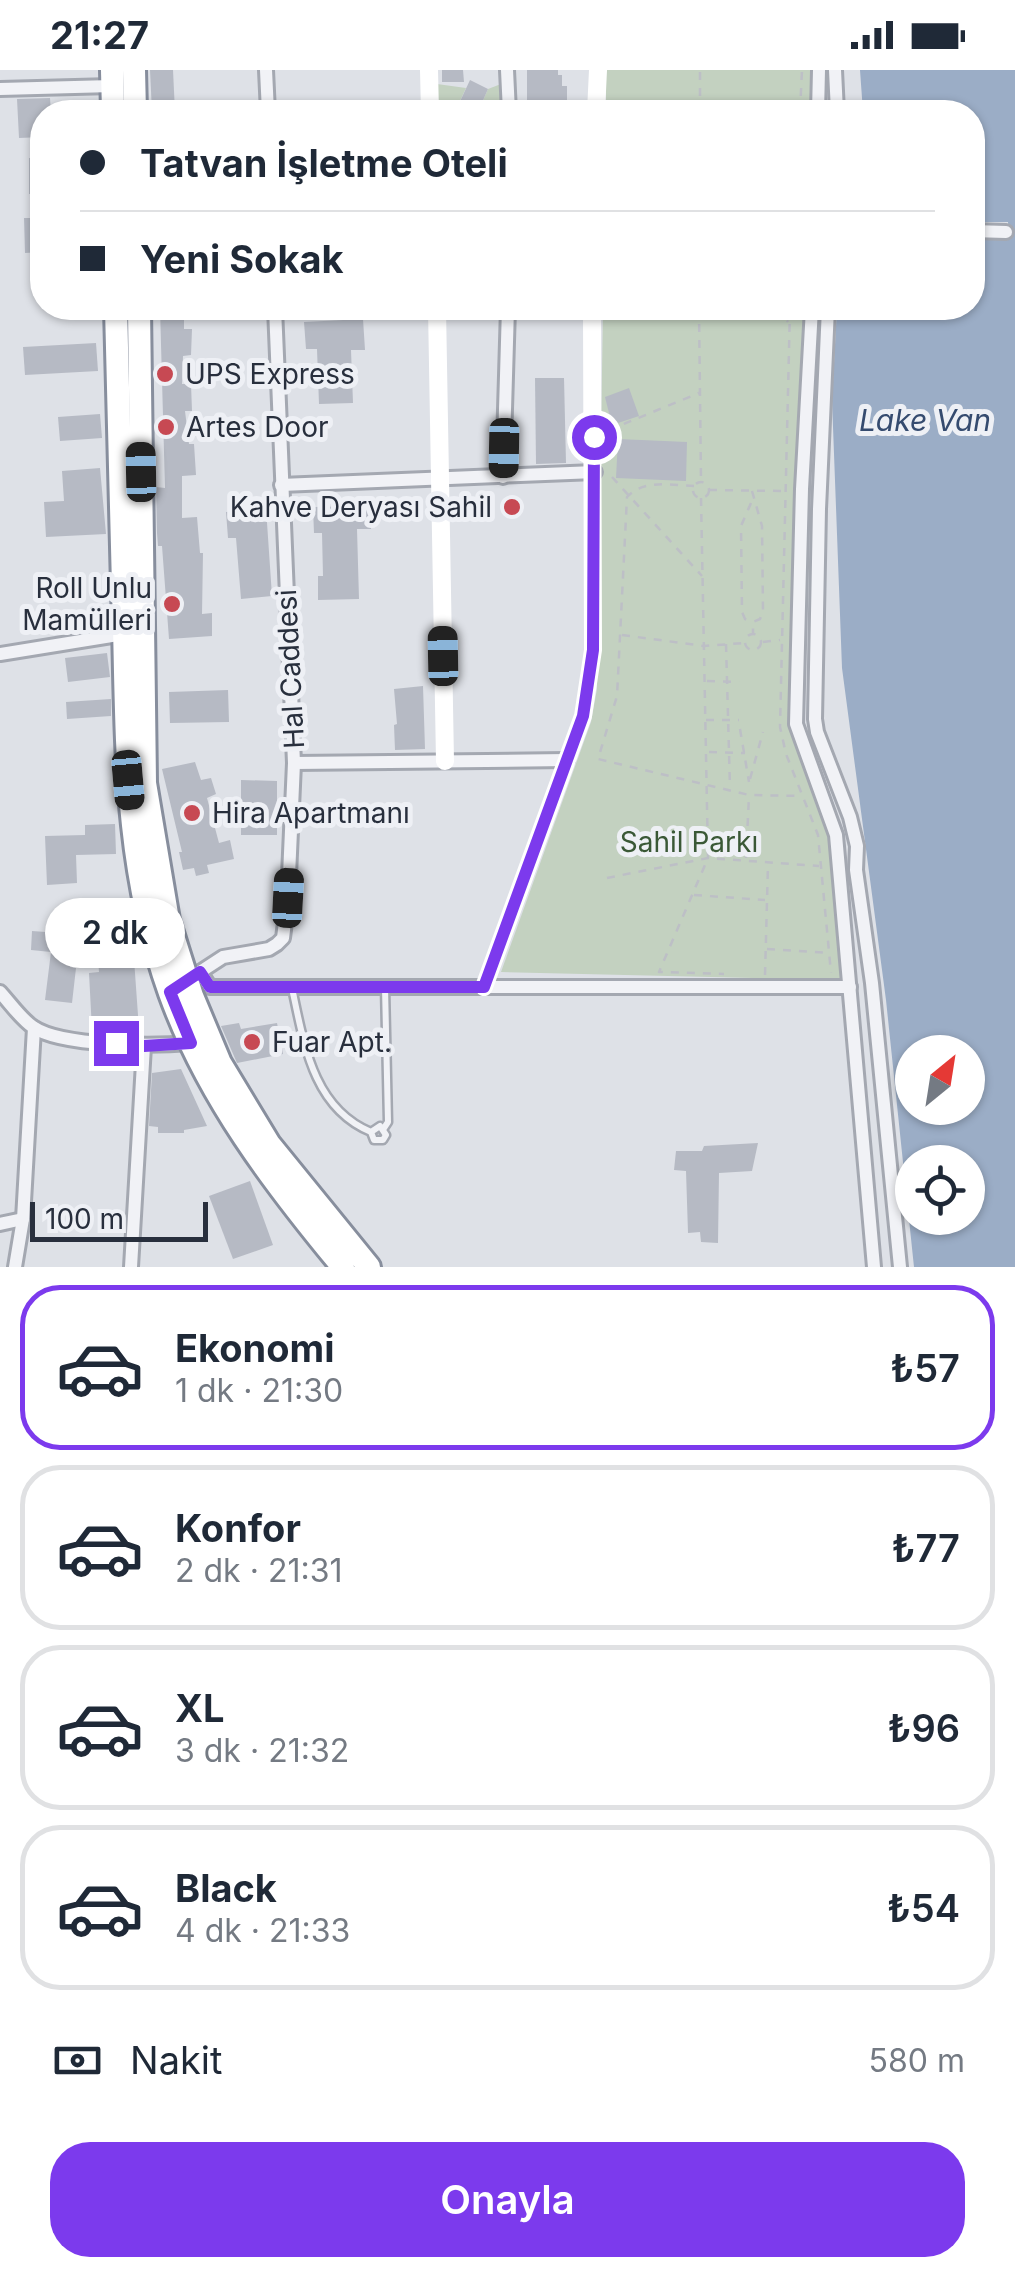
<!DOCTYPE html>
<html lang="tr">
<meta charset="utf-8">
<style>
:root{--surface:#fff;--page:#f2f2f3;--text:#1f2937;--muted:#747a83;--line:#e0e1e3;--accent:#7c3aed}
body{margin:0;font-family:Inter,sans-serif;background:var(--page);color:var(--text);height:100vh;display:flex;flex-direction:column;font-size:38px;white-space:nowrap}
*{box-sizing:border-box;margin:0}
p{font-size:32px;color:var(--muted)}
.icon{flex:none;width:55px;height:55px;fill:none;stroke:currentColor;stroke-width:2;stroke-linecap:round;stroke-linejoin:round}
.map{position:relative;height:1197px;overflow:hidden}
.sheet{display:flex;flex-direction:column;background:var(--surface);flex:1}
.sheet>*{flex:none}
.top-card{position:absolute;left:30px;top:30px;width:955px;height:220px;border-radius:40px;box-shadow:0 2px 8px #0004;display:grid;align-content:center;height:220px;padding:0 50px;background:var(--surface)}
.needle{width:65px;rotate:30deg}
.controls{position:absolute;left:895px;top:965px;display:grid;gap:20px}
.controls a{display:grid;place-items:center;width:90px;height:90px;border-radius:50%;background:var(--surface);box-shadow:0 2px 8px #0004;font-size:50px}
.scale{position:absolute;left:30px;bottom:25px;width:178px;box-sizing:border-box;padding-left:10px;border:5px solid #282f3d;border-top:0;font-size:28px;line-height:35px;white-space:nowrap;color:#282f3d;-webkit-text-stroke:8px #eef0f5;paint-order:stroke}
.end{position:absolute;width:45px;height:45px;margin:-22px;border:12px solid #7c3aed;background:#fff;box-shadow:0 0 0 5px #fff}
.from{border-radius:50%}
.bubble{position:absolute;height:70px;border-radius:35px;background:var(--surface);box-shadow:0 2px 8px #0004;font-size:32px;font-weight:600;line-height:70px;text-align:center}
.car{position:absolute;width:30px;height:60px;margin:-30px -15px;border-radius:12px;box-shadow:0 0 8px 2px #0007;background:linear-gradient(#222 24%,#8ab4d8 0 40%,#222 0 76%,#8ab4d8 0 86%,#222 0)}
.top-card b{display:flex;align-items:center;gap:35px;height:95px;font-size:38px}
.top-card b+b{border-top:2px solid var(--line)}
.top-card i{width:25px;height:25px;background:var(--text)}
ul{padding:18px 0 0;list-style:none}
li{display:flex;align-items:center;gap:30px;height:165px;margin:0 20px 15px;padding:0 30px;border:5px solid var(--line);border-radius:40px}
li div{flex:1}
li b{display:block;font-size:38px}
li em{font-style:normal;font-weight:600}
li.current{border-color:var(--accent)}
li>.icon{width:90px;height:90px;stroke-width:1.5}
.pay{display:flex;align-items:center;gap:25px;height:110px;padding:0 50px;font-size:38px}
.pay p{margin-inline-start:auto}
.action{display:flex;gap:20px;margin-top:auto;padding:20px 50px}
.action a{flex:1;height:115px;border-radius:40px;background:var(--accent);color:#fff;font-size:40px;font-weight:600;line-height:115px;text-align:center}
.status{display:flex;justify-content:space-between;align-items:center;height:70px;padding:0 50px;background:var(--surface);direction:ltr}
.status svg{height:28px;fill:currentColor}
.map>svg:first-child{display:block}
.green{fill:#c3d1c0}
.water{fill:#9badc6;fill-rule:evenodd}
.building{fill:#b6bac4}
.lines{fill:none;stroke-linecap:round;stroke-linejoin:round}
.lane-casing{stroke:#a4a8b1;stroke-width:11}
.street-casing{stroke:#a4a8b1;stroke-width:18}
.highway-casing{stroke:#878e9d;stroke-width:28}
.path{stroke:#bdbfc6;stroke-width:2.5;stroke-dasharray:8 8;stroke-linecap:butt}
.lane{stroke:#f1f2f6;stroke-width:6}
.street{stroke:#f1f2f6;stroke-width:12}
.secondary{stroke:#fff;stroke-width:18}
.highway{stroke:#fff;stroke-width:22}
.route{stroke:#7c3aed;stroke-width:12}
.poi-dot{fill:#c74953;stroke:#eef0f5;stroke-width:4}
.labels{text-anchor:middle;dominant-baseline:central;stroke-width:10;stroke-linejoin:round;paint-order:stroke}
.poi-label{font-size:28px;fill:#282f3d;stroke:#eef0f5;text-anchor:start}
.street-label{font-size:28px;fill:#282f3d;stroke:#eef0f5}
.park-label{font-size:28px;fill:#3a5836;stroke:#eef0f5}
.water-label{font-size:30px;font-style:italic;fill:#354b6f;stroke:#eef0f5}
</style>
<div class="status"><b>21:27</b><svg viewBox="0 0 49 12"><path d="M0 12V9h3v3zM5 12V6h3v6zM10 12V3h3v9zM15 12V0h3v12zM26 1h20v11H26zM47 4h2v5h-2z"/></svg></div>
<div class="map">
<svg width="1015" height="1197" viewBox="0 0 1015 1197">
<rect width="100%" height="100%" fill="#dee1e7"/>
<g class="green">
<path d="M606 0H812L810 42H606Z"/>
<path d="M437 14 466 18 455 42H439Z"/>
<path d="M501 14 503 42H478L488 19Z"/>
<path d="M603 238H804L790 662 828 763 843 910 501 902 591 652 597 619Z"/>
</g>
<path class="water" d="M860 0H1015V1197H914L886 930 842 598 832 330 837 238H972L973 166 1009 164 1008 152H973L972 42H863ZM912 982H968V1038H912ZM912 1092H968V1148H912Z"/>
<g class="building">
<path d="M150 0H173L175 42H152Z"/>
<path d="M442 0H463L464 12H442Z"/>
<path d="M527 0H558V5H562V16H567V31L527 30Z"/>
<path d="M470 10 488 19 478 42H455Z"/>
<path d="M50 28 51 42H42V67L19 68 17 29Z"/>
<rect x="29" y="88" width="13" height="36"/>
<path d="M24 148H42V182L25 183Z"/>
<path d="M160 238H184V259H192L191 285 183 286 182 314H191L192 341H185L189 374H194L196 405 182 406V448L197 447 200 483H203L202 544 212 543V566L169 569 162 476H158L157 463 156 417 165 418Z"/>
<path d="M363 249 365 280H351L353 333 319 334 317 279H306L304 252Z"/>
<path d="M96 273 98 301 25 305 23 277Z"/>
<path d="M535 308H564L566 393 536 394Z"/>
<path d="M629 318 639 346 612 355 605 327Z"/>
<path d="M100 344 102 368 60 371 58 347Z"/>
<path d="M618 369 687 372 686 411 616 408Z"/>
<path d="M100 398 106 464 46 467 44 432 64 431 62 401Z"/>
<path d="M370 436 371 459H357L359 529 318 530V506H323L322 463H314L313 437Z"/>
<path d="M266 438 272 526 241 529 236 468H228L226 442Z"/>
<path d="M107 583 110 607 68 612 65 588Z"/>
<path d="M423 616 425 679 395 680 394 655 397 654 394 619Z"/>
<path d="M228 620 229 652 170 653 169 622Z"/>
<path d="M111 629V646L67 649 66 632Z"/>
<path d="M195 692 201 710 211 708 216 724 207 728 219 773 230 770 234 789 207 795 209 803 196 806 194 798 183 800 179 782H182L162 699Z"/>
<path d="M241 710 277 711V765H241Z"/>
<path d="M115 754 116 784 76 785 77 813 47 815 45 766 85 765V755Z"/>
<path d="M32 861 73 864 70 897 76 898 72 933 45 930 51 882 31 880Z"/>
<path d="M132 861 139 959 92 960 89 903 99 902 96 864Z"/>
<path d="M239 953 241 959 277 953 283 984 237 993 221 956Z"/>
<path d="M181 999 207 1056 184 1060V1063H158V1057L149 1056 152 1003Z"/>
<path d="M758 1073 752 1101 719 1103 718 1173 701 1172 700 1162 688 1163 686 1101 674 1100 676 1081H702L704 1076Z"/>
<path d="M250 1111 273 1175 233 1189 209 1126Z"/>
</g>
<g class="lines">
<defs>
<g id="lane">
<path d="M292 918C304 974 313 1038 371 1062L374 1070H383L386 1065 380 1056 371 1062"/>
<path d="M384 1058 388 1052 385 917"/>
</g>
<g id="street">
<path d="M266 0 268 42"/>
<path d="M507 0 509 42"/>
<path d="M835 0 837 42"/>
<path d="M0 19 112 16"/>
<path d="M818 42 819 0"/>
<path d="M972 161 1006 162"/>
<path d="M812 238 802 419 796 654 836 765 874 1197"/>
<path d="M828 238 819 439 815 649 817 662 850 747 857 776 856 800 872 913 900 1197"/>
<path d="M503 407 508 238"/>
<path d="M281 415 595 402"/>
<path d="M0 584 124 564"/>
<path d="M294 693 567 690"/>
<path d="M200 902 223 887 269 879 277 874 283 868 288 828 294 693 275 238"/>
<path d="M193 907 200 902 210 917H850"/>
<path d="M0 922C10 933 21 949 33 957 62 977 156 976 191 973"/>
<path d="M0 1154 23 1149"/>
<path d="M15 1197 23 1149 34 958"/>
<path d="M131 1197 144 976"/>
</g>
<g id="highway">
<path d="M112 0 113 42"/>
<path d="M134 0 135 42"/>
<path d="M116 238C118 344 121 450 124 556 127 684 126 800 170 923 207 1026 274 1114 343 1197"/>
<path d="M139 238 145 713 168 850 192 926 220 993 269 1074 369 1197"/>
</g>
</defs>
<use href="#lane" class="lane-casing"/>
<use href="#street" class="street-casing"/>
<use href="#highway" class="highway-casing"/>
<g class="path">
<path d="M700 42V0"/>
<path d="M800 42 802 0"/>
<path d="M699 238 701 412"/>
<path d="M777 238 788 252"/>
<path d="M790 238 780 657 786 684 818 765 831 903"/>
<path d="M609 360 699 323"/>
<path d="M612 407 702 506"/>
<circle cx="701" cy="420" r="8"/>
<path d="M694 416C671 415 644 409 627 427L617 626 598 689 749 725 801 726"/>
<path d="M709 420 783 421"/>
<path d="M752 421 762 456 763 541 760 549 753 552V564"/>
<path d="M701 428 708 788 659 902 724 904"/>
<path d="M751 433 741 456 742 542 745 549 752 552"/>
<circle cx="753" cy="572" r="8"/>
<path d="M622 565 704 576 745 573"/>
<path d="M763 572 780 570"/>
<path d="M726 574 730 718"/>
<path d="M707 611 739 612"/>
<path d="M706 650H739"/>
<path d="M740 659 749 712"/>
<path d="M709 682 745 683"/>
<path d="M750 709 763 662"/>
<path d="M746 788 749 726"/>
<path d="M607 808 708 788 819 796"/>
<path d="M694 825 765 830"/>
<path d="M767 879 829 883"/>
<path d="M765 905 768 794"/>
</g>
<use href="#lane" class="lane"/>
<use href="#street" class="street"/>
<g class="secondary">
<path d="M429 0 430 42"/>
<path d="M596 42 598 0"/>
<path d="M437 238 445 691"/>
<path d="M484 917 583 646 593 580 592 238"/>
</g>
<use href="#highway" class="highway"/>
</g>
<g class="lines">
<path class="route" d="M116 973 144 976 191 973 170 922 200 902 210 917H484L583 646 593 580 594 367"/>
</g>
<g class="poi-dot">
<circle cx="165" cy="304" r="10"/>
<circle cx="166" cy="357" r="10"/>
<circle cx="512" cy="437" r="10"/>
<circle cx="172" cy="534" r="10"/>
<circle cx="192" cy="743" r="10"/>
<circle cx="252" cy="972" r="10"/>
</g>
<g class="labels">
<g class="poi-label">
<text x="185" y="304">UPS Express</text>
<text x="186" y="357">Artes Door</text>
<text x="492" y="437" text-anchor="end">Kahve Deryası Sahil</text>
<text x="152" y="518" text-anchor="end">Roll Unlu<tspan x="152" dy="32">Mamülleri</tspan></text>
<text x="212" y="743">Hira Apartmanı</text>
<text x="272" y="972">Fuar Apt.</text>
</g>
<g class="street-label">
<text transform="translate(290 599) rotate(-93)">Hal Caddesi</text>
</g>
<g class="park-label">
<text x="689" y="772">Sahil Parkı</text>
</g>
<g class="water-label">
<text x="925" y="350">Lake Van</text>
</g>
</g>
</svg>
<div class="controls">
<a><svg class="needle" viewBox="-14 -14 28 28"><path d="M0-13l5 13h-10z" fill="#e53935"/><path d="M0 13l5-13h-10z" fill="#747a83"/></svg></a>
<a><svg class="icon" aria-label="locate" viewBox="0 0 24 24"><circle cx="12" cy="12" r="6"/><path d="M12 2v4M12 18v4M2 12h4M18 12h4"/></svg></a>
</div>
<div class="scale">100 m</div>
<i class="end from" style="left:594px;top:367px"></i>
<i class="end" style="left:116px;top:973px"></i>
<div class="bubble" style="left:45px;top:828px;width:140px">2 dk</div>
<i class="car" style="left:504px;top:378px;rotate:181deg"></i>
<i class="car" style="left:141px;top:402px;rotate:359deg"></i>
<i class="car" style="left:443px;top:586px;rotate:359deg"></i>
<i class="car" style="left:128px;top:710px;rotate:175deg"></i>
<i class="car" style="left:288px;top:828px;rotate:3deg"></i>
<div class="top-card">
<b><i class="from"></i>Tatvan İşletme Oteli</b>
<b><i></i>Yeni Sokak</b>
</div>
</div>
<section class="sheet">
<ul>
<li class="current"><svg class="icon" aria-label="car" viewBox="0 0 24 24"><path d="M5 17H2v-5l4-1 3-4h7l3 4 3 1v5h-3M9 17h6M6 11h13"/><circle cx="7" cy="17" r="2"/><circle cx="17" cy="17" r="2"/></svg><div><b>Ekonomi</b><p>1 dk · 21:30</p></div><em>₺57</em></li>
<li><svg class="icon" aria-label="car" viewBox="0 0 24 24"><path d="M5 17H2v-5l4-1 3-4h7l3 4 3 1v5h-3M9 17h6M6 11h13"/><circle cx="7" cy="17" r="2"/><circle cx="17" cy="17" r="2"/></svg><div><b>Konfor</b><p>2 dk · 21:31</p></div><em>₺77</em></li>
<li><svg class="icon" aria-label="car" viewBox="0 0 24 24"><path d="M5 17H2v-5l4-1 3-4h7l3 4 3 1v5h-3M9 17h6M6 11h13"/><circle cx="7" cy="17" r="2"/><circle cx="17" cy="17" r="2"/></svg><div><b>XL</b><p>3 dk · 21:32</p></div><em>₺96</em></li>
<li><svg class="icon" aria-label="car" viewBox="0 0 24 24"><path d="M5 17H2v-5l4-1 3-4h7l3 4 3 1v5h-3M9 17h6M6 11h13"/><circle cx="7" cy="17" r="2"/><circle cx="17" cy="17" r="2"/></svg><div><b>Black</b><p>4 dk · 21:33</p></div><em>₺54</em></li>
</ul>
<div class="pay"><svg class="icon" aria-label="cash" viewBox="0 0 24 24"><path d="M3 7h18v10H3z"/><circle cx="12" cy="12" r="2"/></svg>Nakit<p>580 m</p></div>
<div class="action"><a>Onayla</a></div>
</section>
